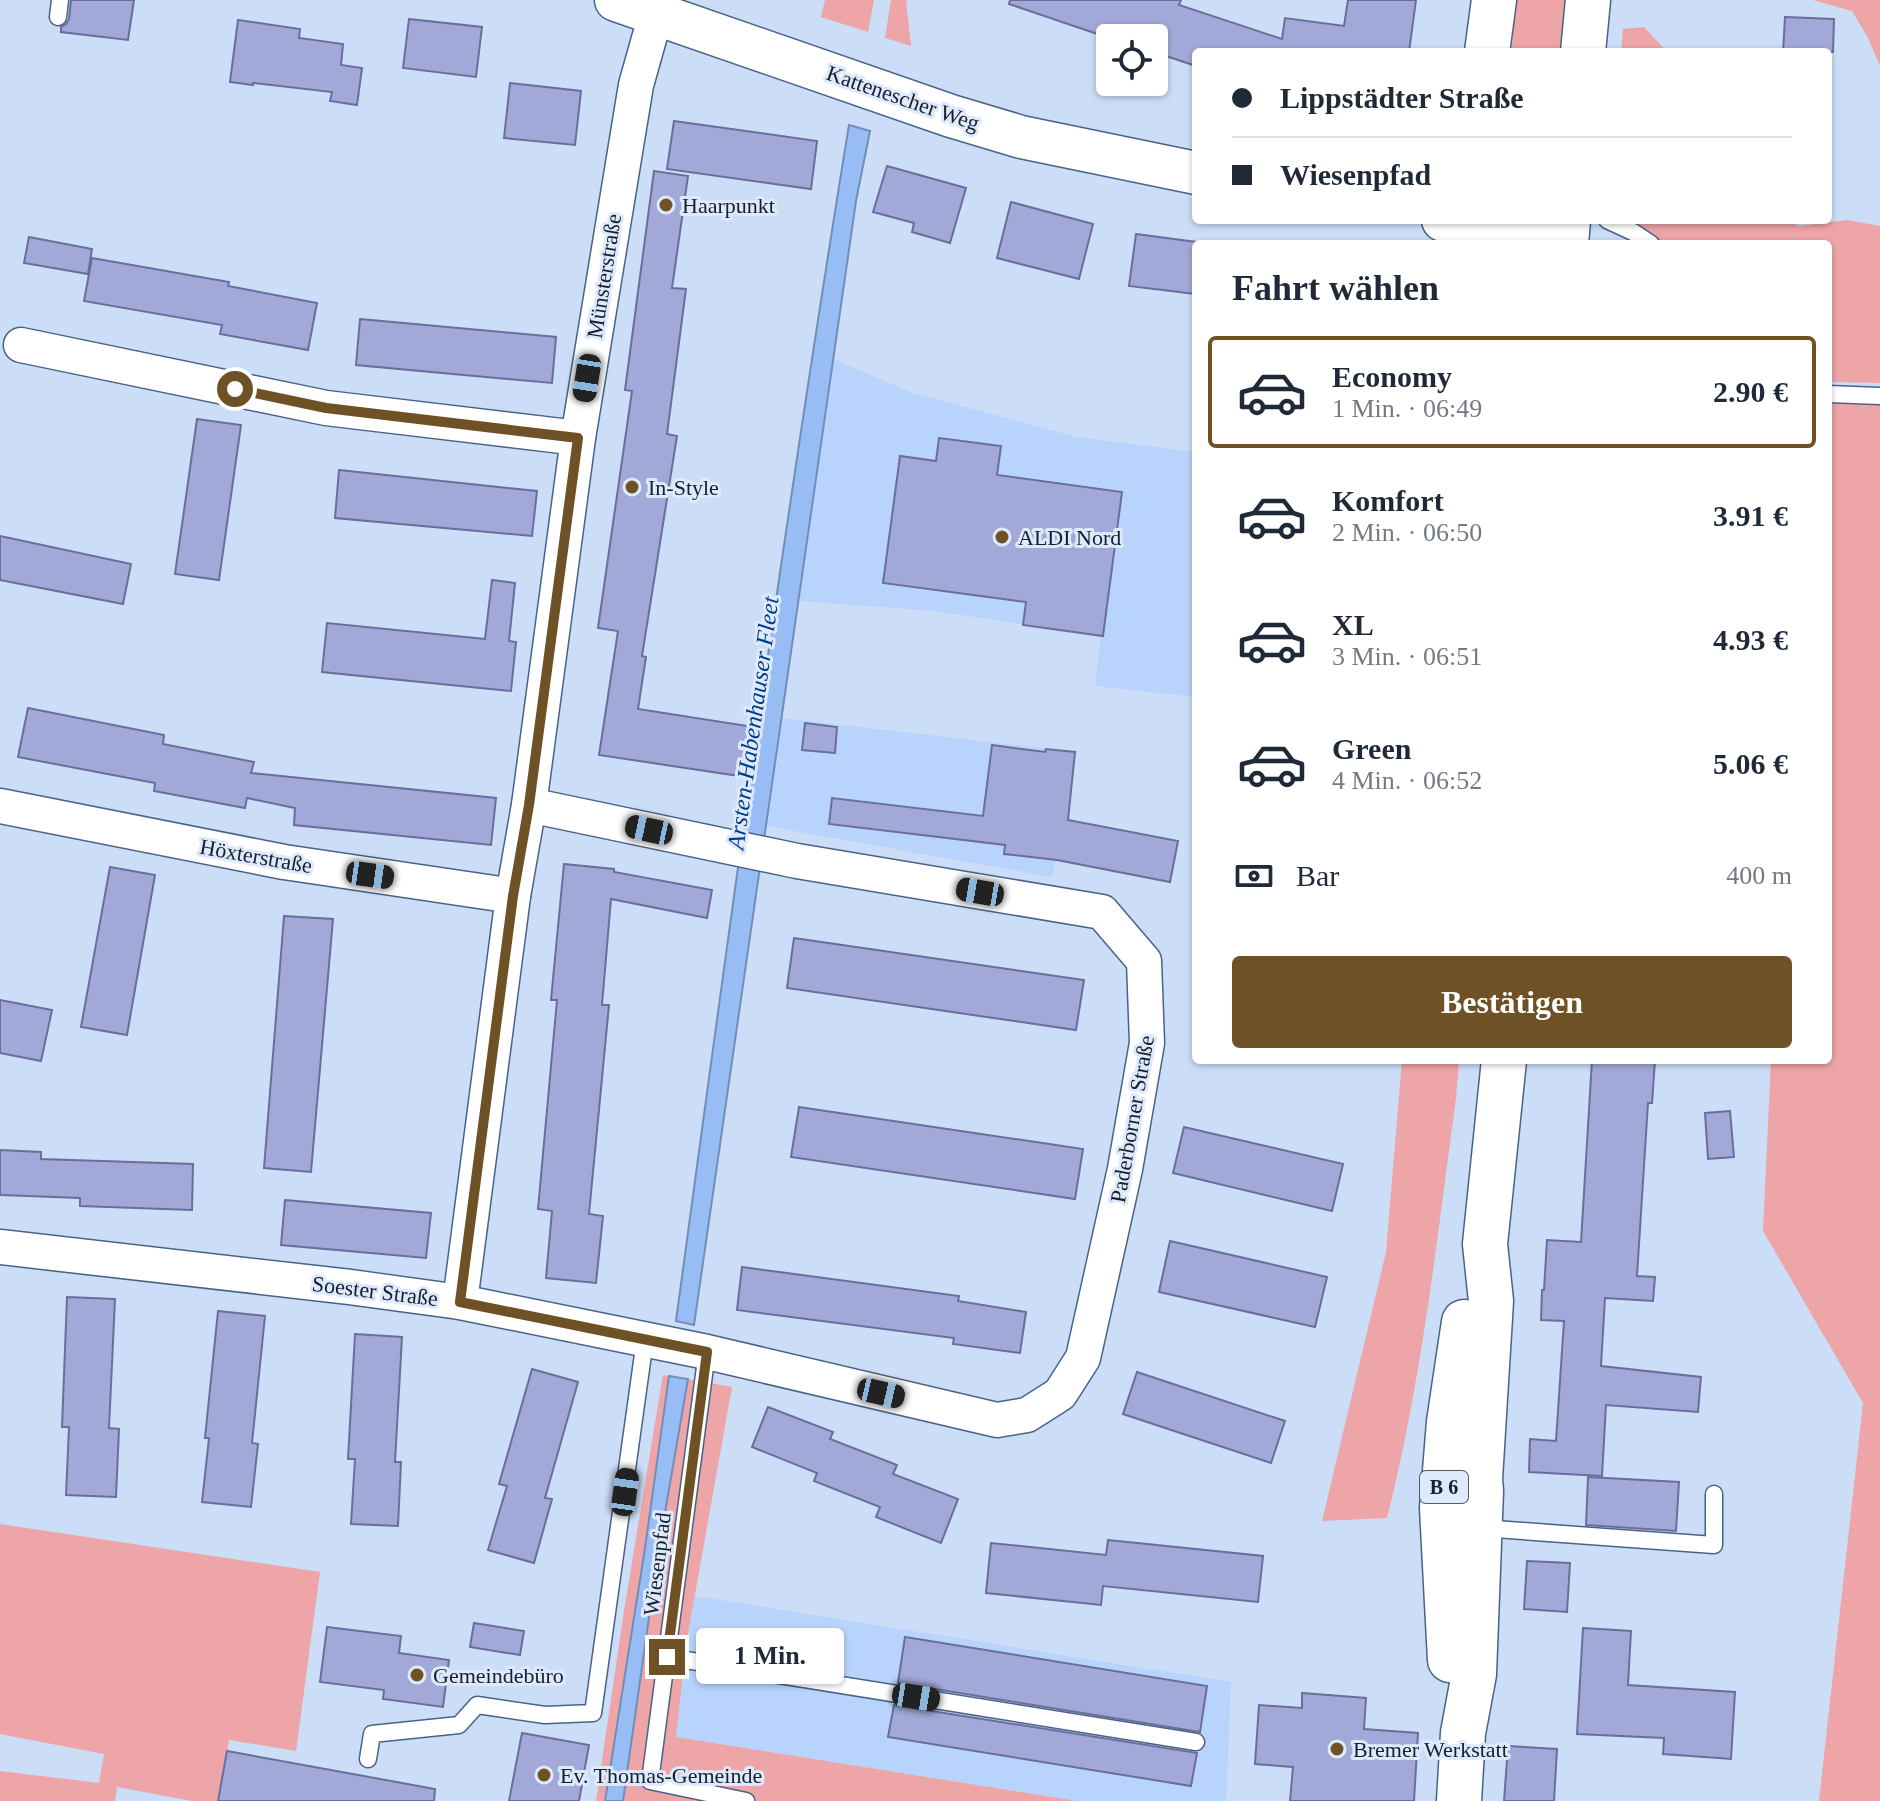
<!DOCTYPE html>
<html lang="de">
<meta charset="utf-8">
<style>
:root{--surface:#fff;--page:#f2f2f3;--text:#1f2937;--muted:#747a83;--line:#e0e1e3;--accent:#6e5225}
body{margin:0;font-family:Georgia,serif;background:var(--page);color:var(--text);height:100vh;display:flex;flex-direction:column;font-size:30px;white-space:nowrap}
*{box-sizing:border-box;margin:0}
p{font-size:26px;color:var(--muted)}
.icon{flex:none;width:44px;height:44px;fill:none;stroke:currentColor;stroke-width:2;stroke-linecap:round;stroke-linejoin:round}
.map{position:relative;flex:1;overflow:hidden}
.sheet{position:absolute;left:1192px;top:240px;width:640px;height:824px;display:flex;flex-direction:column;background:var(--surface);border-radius:8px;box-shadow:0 2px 6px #0004}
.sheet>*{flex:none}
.guide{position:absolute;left:1192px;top:48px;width:640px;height:176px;border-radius:8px;box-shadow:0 2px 6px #0004;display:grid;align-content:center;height:176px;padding:0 40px;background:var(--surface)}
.tools{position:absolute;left:1096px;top:24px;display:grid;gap:16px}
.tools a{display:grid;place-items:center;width:72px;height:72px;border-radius:8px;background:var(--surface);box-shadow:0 2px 6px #0004;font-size:40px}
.end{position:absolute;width:36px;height:36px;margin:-18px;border:10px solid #6e5225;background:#fff;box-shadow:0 0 0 4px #fff}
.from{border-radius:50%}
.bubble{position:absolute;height:56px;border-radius:8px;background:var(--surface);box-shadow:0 2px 6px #0004;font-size:26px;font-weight:700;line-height:56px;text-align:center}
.car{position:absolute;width:24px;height:48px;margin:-24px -12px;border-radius:10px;box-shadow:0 0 6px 2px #0007;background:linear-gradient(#222 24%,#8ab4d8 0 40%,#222 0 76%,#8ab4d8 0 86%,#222 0)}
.guide b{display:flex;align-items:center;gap:28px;height:76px;font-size:30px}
.guide b+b{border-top:2px solid var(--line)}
.guide i{width:20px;height:20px;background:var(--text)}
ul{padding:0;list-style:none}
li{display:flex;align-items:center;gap:24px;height:112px;margin:0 16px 12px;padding:0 24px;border:4px solid transparent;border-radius:8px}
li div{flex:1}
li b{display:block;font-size:30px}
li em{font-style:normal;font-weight:700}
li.selected{border-color:var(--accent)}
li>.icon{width:72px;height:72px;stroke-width:1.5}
h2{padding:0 40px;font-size:36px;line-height:96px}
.pay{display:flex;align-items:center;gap:20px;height:88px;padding:0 40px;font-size:30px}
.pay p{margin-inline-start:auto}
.primary-button{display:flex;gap:16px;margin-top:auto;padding:16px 40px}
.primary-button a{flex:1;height:92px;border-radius:8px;background:var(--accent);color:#fff;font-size:32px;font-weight:700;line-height:92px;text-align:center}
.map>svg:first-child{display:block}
.built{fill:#b9d4fc}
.green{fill:#eda5a7}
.water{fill:#98bdf4;stroke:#718eb9;stroke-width:2}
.building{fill:#a2a9d8;stroke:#696f9a;stroke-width:2}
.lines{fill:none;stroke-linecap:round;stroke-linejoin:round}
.service-casing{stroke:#496388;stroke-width:19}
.minor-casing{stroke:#496388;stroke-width:37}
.tertiary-casing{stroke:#496388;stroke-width:45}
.primary-casing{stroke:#496388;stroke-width:47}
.service{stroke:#fff;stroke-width:16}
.minor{stroke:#fff;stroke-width:34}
.tertiary{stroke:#fff;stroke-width:42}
.primary{stroke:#fff;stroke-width:44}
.route{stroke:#6e5225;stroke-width:10}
.poi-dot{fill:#6e5225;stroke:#deeafc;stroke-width:3}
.labels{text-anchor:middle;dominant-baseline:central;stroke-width:6;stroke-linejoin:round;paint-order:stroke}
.shield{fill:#deeafc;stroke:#515d6c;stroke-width:2}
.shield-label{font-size:20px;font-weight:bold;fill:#15202f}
.street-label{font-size:22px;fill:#15202f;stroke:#deeafc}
.poi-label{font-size:22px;fill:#15202f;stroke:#deeafc;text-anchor:start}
.water-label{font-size:24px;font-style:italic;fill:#003d89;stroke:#deeafc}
</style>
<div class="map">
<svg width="1880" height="1801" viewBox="0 0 1880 1801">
<rect width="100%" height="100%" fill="#cbddf7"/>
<g class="built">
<path d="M833 359 910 392 1076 437 1196 452V697L1095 686 1101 636 935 611 799 601Z"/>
<path d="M782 718 1077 752 1052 877 766 826Z"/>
<path d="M695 1596 1231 1682 1226 1801H1077L676 1737 687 1639Z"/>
</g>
<g class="green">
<path d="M825 0H874L868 32 821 17Z"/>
<path d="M891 0H906L911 46 885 38Z"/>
<path d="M1516 0H1568L1563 52H1511Z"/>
<path d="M1813 0H1880V66L1868 38 1852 11Z"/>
<path d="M1644 27 1667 52H1621L1623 29Z"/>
<path d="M1622 220H1783L1800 226 1847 220 1880 226V383L1828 382V244H1665L1642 227Z"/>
<path d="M1880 392V1801H1819L1863 1403 1763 1231 1771 1060H1828V394Z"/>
<path d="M1402 1060H1459L1456 1098C1437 1238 1422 1380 1387 1518L1322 1521 1386 1252Z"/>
<path d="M663 1375 732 1387 687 1639 676 1737 1077 1801H596L624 1611Z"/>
<path d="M0 1524 320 1572 296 1751 229 1740 218 1801H192L117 1787 115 1801H0V1771L99 1783 104 1754 0 1734Z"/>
</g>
<g class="water">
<path d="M849 125 870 131 856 201 694 1325 676 1321C730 922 784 523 849 125Z"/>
<path d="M669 1376 688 1379 659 1547 623 1801H605L645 1548Z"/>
</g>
<g class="building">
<path d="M71 0H134L128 40 61 32V27L66 24 69 19Z"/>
<path d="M1010 0H1181L1179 5 1282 39 1285 18 1344 26 1348 0H1416L1409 52H1196V66L1154 52V38H1109L1009 4Z"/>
<path d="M1785 17 1834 19 1833 52H1783Z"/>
<path d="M409 19 482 27 476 77 403 68Z"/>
<path d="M238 20 300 29 299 38 343 44 341 65 362 68 357 105 330 101 332 92 253 83V85L230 82Z"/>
<path d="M510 83 581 91 575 145 504 138Z"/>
<path d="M674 121 817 141 811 189 667 169Z"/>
<path d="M887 166 966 188 950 243 912 232 914 223 873 212Z"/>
<path d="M654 171 688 176 672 288 686 289 667 434 677 436 642 656 646 657 638 709 754 727 746 777 599 755 618 631 598 628 632 391 625 390Z"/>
<path d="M1011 202 1093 224 1079 279 997 258Z"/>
<path d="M1136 234 1196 242V294L1129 286Z"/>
<path d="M29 237 92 249 88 274 24 263Z"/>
<path d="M92 258 229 282 228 286 317 303 308 350 220 334 222 325 84 301Z"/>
<path d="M360 319 556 337 552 383 356 365Z"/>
<path d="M197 419 241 425 219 580 175 574Z"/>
<path d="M939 438 1001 446 997 475 1122 492 1103 636 1023 625 1026 602 883 583 900 456 936 461Z"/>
<path d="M339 470 537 491 532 536 335 518Z"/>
<path d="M0 536 131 564 123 604 0 580Z"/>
<path d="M492 580 515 583 509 641 516 642 511 691 322 672 327 623 485 639Z"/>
<path d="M28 708 164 735 163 744 254 762 251 773 496 798 491 845 294 825 295 808 247 798 245 808 154 791 155 783 18 757Z"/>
<path d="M805 723 837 727 835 753 802 750Z"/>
<path d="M992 745 1045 752 1046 749 1075 752 1068 820 1178 841 1170 882 1057 860 1004 854 1005 845 829 824 832 798 983 816Z"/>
<path d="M564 864 614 869V872L712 890 707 918 611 899 602 1005H609L589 1214 603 1216 596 1283 546 1278 552 1211 538 1209 557 1000H551Z"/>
<path d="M110 867 155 875 127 1035 81 1027Z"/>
<path d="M284 916 333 919 311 1172 264 1168Z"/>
<path d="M794 938 1084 980 1076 1030 787 988Z"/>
<path d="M0 1000 52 1010 41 1061 0 1053Z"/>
<path d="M1592 1060H1655L1652 1103H1648L1637 1276 1655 1277 1653 1301 1605 1298 1601 1366 1701 1377 1698 1412 1606 1405 1602 1476 1529 1472 1530 1439 1556 1441 1564 1321 1541 1320 1542 1290H1544L1547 1240 1581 1242Z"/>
<path d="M799 1107 1083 1149 1075 1199 791 1157Z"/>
<path d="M1730 1111 1734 1157 1708 1159 1705 1113Z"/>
<path d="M1184 1127 1343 1164 1332 1211 1173 1173Z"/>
<path d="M0 1150 41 1152V1159L193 1164 192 1210 80 1206V1198L0 1195Z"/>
<path d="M285 1200 431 1213 426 1258 281 1245Z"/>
<path d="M1170 1241 1327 1277 1315 1327 1159 1292Z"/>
<path d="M742 1267 959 1296 958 1301 1026 1312 1020 1353 953 1344 954 1338 737 1310Z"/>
<path d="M67 1297 115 1299 109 1428 119 1429 116 1497 66 1495 69 1427H62Z"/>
<path d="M218 1311 265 1316 252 1443 258 1444 251 1507 202 1502 209 1438H205Z"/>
<path d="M355 1334 402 1337 395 1462H401L398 1526 351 1524 355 1459H348Z"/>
<path d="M532 1369 578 1382 545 1498 552 1499 534 1563 488 1550 507 1486 499 1484Z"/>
<path d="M1137 1372 1285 1421 1271 1463 1123 1414Z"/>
<path d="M768 1407 833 1432 830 1439 897 1465 893 1474 958 1499 941 1543 876 1517 880 1507 814 1481 817 1473 752 1447Z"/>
<path d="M1588 1477 1679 1482 1676 1531 1586 1525Z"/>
<path d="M1108 1540 1263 1556 1258 1602 1103 1586 1101 1605 986 1593 991 1543 1106 1555Z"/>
<path d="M1527 1561 1570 1563 1567 1612 1524 1609Z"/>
<path d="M474 1623 524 1631 520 1655 470 1647Z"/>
<path d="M327 1627 401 1636 399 1653 449 1660 443 1707 383 1699 384 1690 320 1682Z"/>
<path d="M1583 1628 1631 1631 1628 1685 1735 1692 1731 1759 1663 1754 1664 1738 1577 1734Z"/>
<path d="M905 1637 1207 1686 1200 1732 898 1683Z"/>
<path d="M1302 1693 1366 1698 1364 1729 1418 1733 1414 1801H1290L1293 1767 1255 1764 1259 1705 1302 1708Z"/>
<path d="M894 1705 1197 1753 1191 1786 888 1737Z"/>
<path d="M522 1733 589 1745 579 1801H509Z"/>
<path d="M1508 1746 1557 1749 1554 1801H1504Z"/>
<path d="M227 1751 435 1789 434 1801H218Z"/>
</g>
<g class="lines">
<defs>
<g id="service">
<path d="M58 17 60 0"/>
<path d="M1607 220 1633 232 1651 244"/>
<path d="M1828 394 1880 396"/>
<path d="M707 1352 650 1781 746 1801"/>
<path d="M1481 1528 1714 1545V1494"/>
<path d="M667 1657 1196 1742"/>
<path d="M368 1759 372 1734 459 1725 477 1705 545 1715 593 1713 645 1340"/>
</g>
<g id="minor">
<path d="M21 345 326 408 578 438"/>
<path d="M0 806 284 862 513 896"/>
<path d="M0 1247 350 1287 460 1302 707 1352 997 1420 1027 1415 1060 1394 1083 1358 1125 1169 1147 1043 1144 961 1102 912 797 861 529 805"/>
<path d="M460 1302 513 896 529 805 578 438 636 85 656 14"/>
</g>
<g id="tertiary">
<path d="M616 0 951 116 1021 137 1196 173"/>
<path d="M1443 220C1470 224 1530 233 1553 220"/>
</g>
<g id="primary">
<path d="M1487 52 1494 0"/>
<path d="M1583 52 1588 0"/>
<path d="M1464 244 1466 220"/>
<path d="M1566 244 1568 220"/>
<path d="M1450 1660 1442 1508 1449 1422 1464 1322"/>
<path d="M1459 1801 1463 1733 1474 1674 1481 1491 1480 1479 1491 1301 1485 1244 1504 1060"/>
</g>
</defs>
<use href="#service" class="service-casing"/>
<use href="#minor" class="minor-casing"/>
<use href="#tertiary" class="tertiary-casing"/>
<use href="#primary" class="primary-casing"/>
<use href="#service" class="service"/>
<use href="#minor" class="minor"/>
<use href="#tertiary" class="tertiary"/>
<use href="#primary" class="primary"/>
</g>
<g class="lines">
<path class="route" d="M235 389 326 408 578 438 529 805 513 896 460 1302 707 1352 667 1657"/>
</g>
<g class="poi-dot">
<circle cx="666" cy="205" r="8"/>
<circle cx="632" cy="487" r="8"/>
<circle cx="1002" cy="537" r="8"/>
<circle cx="417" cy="1675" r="8"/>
<circle cx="1337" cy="1749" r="8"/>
<circle cx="544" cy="1775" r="8"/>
</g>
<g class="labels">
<rect class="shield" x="1420" y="1471" width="48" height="32" rx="6"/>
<g class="shield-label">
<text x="1444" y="1487">B 6</text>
</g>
<g class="street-label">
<text transform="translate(903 98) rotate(19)">Kattenescher Weg</text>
<text transform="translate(604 276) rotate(-81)">Münsterstraße</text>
<text transform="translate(256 856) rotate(10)">Höxterstraße</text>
<text transform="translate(1132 1119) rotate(-80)">Paderborner Straße</text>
<text transform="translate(375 1291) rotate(7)">Soester Straße</text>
<text transform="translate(657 1564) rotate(-83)">Wiesenpfad</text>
</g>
<g class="poi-label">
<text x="682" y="205">Haarpunkt</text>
<text x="648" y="487">In-Style</text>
<text x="1018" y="537">ALDI Nord</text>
<text x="433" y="1675">Gemeindebüro</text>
<text x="1353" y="1749">Bremer Werkstatt</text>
<text x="560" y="1775">Ev. Thomas-Gemeinde</text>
</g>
<g class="water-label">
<text transform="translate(753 723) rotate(-82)">Arsten-Habenhauser Fleet</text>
</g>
</g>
</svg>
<div class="tools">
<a><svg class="icon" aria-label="locate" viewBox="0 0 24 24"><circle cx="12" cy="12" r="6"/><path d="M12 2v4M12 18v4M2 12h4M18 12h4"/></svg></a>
</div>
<i class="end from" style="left:235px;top:389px"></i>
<i class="end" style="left:667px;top:1657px"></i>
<div class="bubble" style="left:696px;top:1628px;width:148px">1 Min.</div>
<i class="car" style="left:587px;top:378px;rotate:189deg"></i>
<i class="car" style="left:649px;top:830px;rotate:282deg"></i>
<i class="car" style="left:370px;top:875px;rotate:98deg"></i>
<i class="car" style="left:980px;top:892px;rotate:280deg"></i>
<i class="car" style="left:881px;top:1393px;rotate:103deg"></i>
<i class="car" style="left:625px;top:1492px;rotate:8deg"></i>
<i class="car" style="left:916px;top:1697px;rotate:99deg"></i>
<div class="guide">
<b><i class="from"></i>Lippstädter Straße</b>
<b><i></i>Wiesenpfad</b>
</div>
<section class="sheet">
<h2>Fahrt wählen</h2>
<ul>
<li class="selected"><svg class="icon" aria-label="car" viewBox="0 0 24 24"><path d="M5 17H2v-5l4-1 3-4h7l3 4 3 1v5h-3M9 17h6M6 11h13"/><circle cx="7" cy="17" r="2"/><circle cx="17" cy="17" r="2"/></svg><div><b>Economy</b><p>1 Min. · 06:49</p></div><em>2.90 €</em></li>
<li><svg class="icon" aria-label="car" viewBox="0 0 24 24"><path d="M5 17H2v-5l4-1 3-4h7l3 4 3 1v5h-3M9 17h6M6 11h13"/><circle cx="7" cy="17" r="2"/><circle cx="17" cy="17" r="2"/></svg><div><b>Komfort</b><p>2 Min. · 06:50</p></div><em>3.91 €</em></li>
<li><svg class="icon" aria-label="car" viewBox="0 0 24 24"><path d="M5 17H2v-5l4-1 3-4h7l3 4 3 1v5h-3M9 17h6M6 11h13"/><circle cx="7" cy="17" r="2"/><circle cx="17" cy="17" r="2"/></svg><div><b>XL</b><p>3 Min. · 06:51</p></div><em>4.93 €</em></li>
<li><svg class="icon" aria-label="car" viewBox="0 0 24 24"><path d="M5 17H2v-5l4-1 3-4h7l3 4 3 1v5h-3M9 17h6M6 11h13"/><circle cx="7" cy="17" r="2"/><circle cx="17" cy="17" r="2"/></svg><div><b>Green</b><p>4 Min. · 06:52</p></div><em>5.06 €</em></li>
</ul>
<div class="pay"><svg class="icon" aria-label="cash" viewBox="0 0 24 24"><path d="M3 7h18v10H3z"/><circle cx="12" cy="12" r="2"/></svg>Bar<p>400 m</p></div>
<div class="primary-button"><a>Bestätigen</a></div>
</section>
</div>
